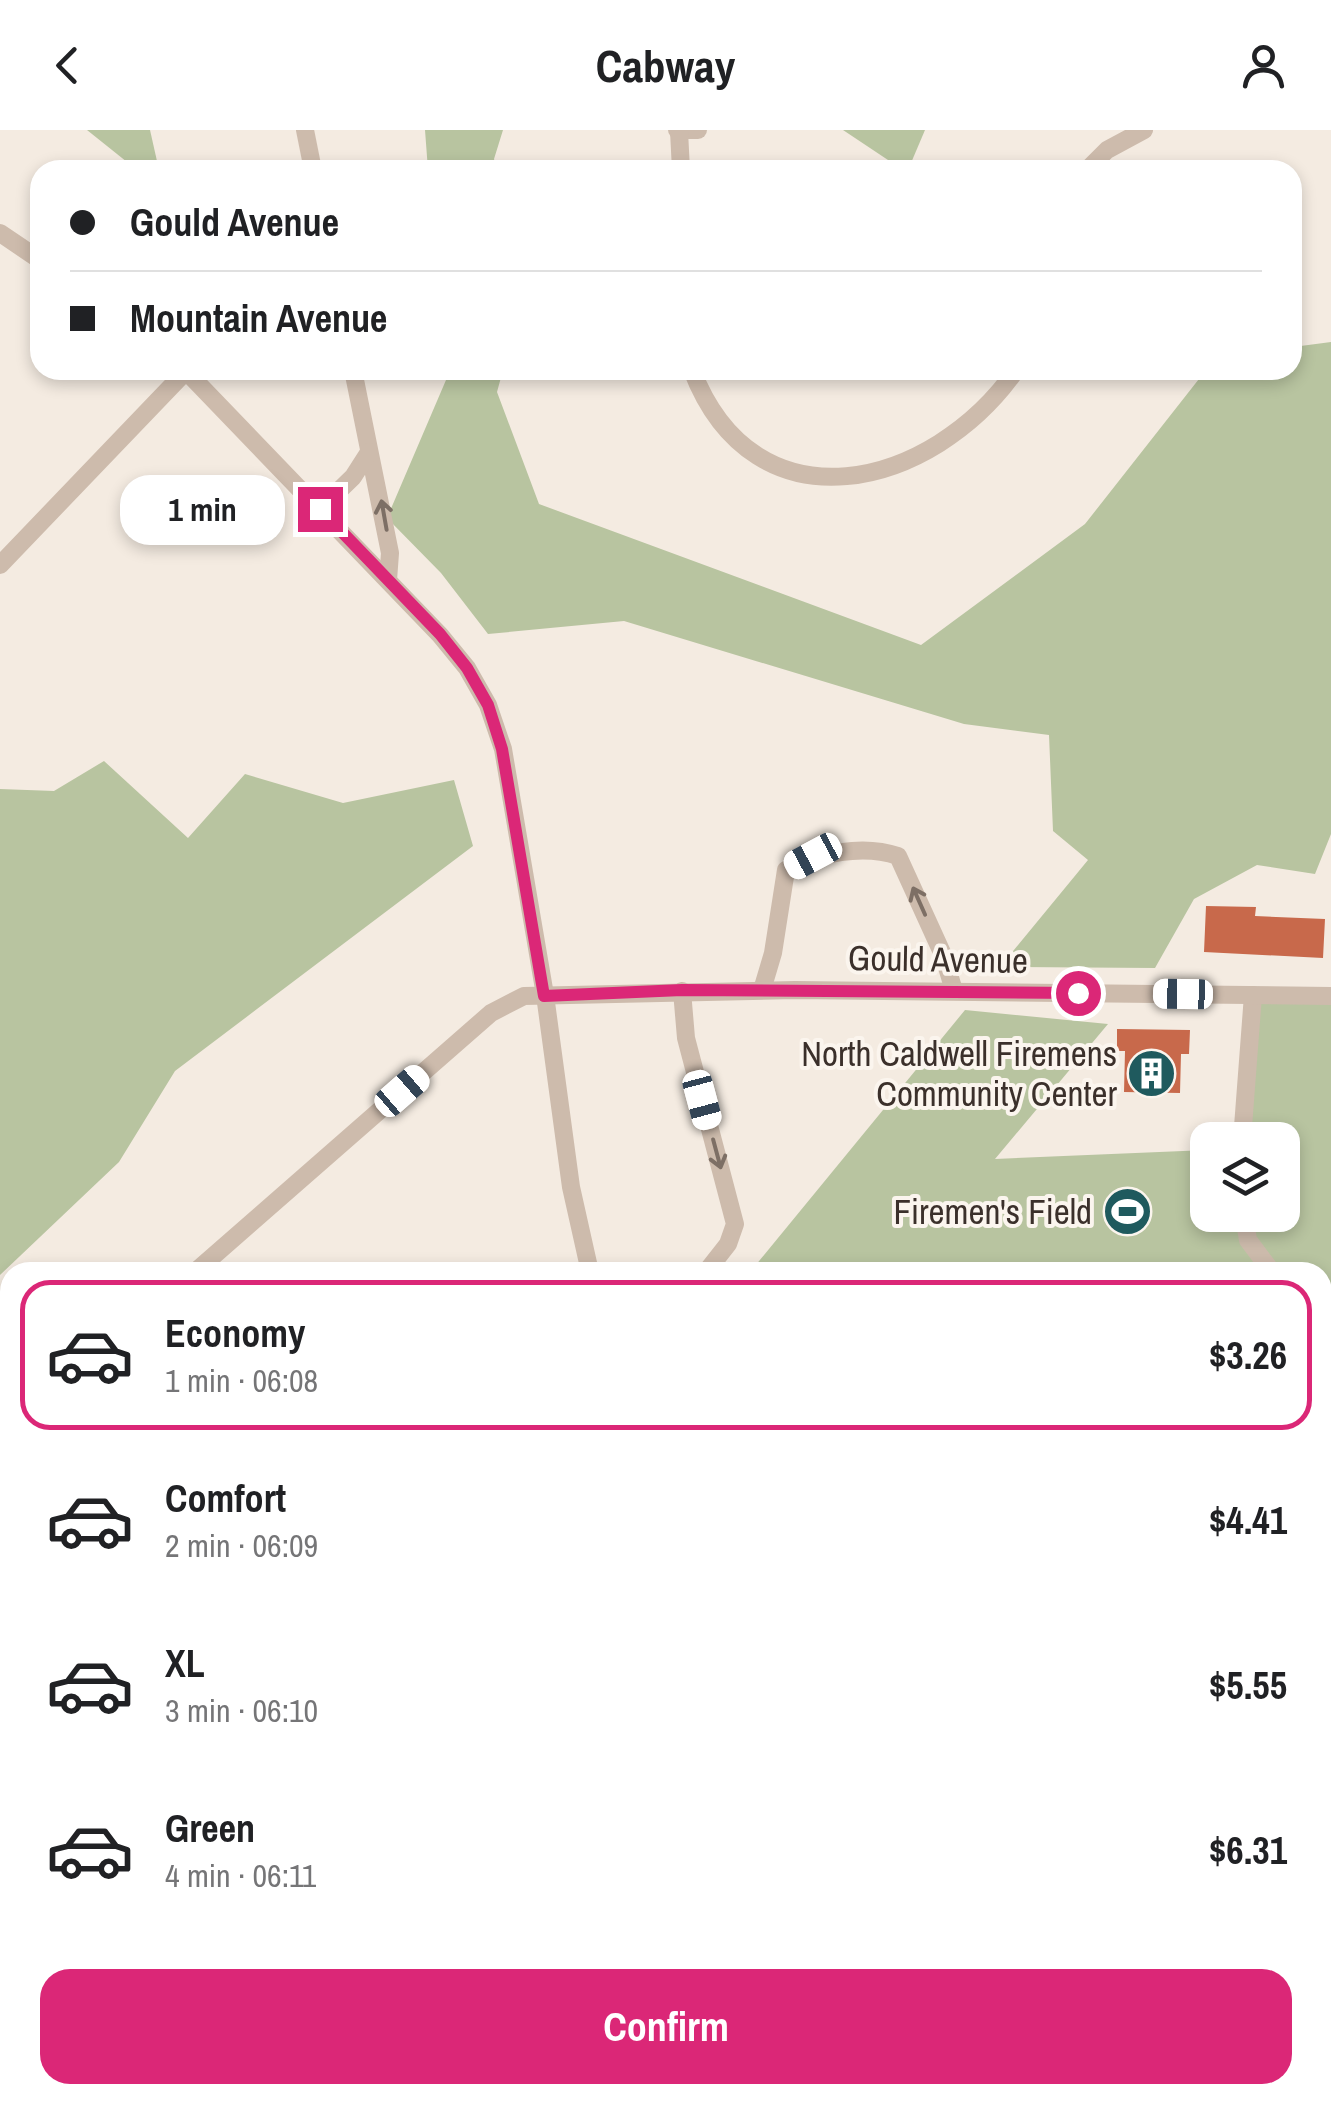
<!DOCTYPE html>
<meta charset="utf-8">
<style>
:root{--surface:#fff;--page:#f6f6f6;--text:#202124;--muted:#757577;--line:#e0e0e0;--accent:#db2777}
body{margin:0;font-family:"Archivo Narrow",sans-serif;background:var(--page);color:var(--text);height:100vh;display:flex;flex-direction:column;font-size:38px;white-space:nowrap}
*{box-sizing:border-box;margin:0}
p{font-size:32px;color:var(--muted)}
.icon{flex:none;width:55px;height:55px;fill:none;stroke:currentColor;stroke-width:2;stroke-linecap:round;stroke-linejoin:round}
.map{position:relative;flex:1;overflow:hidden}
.side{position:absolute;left:0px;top:1132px;width:1332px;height:842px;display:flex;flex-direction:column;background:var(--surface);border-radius:30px 30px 0 0;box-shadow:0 5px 15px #0003}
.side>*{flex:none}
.hud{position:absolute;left:30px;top:30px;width:1272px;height:220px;border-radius:30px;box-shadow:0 5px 15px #0003;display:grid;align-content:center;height:220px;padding:0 40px;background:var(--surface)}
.controls{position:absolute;left:1190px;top:992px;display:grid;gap:20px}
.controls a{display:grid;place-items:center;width:110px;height:110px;border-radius:20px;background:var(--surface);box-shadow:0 5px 15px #0003;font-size:50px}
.end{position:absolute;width:45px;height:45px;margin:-22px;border:12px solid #db2777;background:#fff;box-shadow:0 0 0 5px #fff}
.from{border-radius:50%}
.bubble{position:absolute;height:70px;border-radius:30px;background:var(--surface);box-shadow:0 5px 15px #0003;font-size:32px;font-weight:800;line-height:70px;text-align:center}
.car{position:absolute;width:30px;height:60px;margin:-30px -15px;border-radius:12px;box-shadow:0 0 8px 2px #0007;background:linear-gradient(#fff 24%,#345 0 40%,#fff 0 76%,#345 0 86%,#fff 0)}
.hud b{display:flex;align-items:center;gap:35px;height:95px;font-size:38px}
.hud b+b{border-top:2px solid var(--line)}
.hud i{width:25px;height:25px;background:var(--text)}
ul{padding:18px 0 0;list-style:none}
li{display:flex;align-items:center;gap:30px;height:150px;margin:0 20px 15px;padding:0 20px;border:5px solid transparent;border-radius:30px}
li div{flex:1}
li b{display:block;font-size:38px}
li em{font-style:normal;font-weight:800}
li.selected{border-color:var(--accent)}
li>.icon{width:90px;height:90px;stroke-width:1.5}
.action{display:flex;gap:20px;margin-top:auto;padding:20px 40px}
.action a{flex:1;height:115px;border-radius:30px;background:var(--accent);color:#fff;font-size:40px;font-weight:800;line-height:115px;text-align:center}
header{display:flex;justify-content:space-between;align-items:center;height:130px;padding:0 40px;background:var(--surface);font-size:45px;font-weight:800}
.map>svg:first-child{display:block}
.green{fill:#b8c4a0}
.building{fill:#c8694b}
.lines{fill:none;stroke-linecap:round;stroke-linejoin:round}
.minor{stroke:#cdbbac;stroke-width:18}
.oneway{stroke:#7d6f65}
.route{stroke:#db2777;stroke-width:12}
.labels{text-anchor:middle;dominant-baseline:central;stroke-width:8;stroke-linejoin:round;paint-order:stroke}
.street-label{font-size:35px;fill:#3b302b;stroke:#fbf5ee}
.poi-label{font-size:35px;fill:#3b302b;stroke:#fbf5ee;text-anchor:end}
</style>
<header><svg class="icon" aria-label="back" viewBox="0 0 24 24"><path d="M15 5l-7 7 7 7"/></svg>Cabway<svg class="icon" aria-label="person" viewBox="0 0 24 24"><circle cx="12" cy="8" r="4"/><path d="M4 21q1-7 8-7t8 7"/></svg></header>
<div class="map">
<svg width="1331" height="1973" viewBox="0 0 1331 1973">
<rect width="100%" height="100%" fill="#f4ebe1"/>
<g class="green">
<path d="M87 0H150L159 40H137Z"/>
<path d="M425 0H503L494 29 497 40H428Z"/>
<path d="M843 0H925L908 40H903Z"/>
<path d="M1331 212V704L1315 744 1257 735 1194 769 1155 838 1000 837 1088 730 1053 701 1049 605 964 594 624 491 488 504 441 443 387 388 446 250 445 240H503L497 262 539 374 921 515 1085 394 1206 240H1292L1293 217Z"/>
<path d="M104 631 188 708 245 644 343 673 454 650 473 716 175 941 119 1032 0 1145V659L54 661Z"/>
<path d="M1249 864 1331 867V1973H1118L1055 1965H1322V1142H750L965 880 1108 894 995 1029 1207 1020 1208 1085H1282V1010H1238Z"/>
<path d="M10 1544V1740L0 1644V1553Z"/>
<path d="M10 1939V1965H386L394 1973H0V1943Z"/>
<path d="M467 1965H560L569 1973H450Z"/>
</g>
<g class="building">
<path d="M1206 776 1256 777 1255 786 1325 789 1323 828 1204 822Z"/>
<path d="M1117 899 1190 900 1189 924H1181L1180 963 1124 962 1125 921H1117Z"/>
</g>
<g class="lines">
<g class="minor">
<path d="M305 0 313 40"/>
<path d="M677 0H698"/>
<path d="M679 1 681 40"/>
<path d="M1087 40 1107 20 1144 0"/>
<path d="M0 103 40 130"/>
<path d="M185 240 440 505 467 538 488 575 503 619 545 865 571 1057 590 1142"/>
<path d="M353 240 390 423 388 450"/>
<path d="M692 240C755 404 933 359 1016 240"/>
<path d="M320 379 353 347 369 322"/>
<path d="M0 435 186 241"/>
<path d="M762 860 773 823 786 740C818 723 863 714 898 726L944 827 954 861"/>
<path d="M682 861 686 908 735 1094 728 1114 706 1142"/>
<path d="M1242 1010 1253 865"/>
<path d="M1244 1085 1248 1110 1272 1142"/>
<path d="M195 1142 491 883 524 866 795 860 1331 866"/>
<path d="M0 1314 10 1305"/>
<path d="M822 1965 823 1973"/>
</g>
</g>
<defs><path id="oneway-shaft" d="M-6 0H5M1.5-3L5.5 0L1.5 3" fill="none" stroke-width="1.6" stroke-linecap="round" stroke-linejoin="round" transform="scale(2.5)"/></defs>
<g class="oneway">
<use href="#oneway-shaft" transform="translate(384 385) rotate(-100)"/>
<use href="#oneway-shaft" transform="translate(919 771) rotate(-114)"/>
<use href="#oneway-shaft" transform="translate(717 1024) rotate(75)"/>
</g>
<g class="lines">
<path class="route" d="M320 379 440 504 467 538 488 575 502 619 544 866 682 860 1078 863"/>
</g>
<defs>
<symbol id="building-disc" viewBox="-11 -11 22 22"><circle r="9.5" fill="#1f5a5e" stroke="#fbf5ee"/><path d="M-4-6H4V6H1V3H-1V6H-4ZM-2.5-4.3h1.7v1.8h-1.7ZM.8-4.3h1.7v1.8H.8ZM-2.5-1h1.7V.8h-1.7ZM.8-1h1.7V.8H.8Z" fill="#fff"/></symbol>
<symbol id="stadium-disc" viewBox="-11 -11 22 22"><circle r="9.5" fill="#1f5a5e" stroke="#fbf5ee"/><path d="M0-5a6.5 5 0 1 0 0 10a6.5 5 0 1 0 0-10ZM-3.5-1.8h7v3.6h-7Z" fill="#fff"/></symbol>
</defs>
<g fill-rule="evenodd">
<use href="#building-disc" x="1124" y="916" width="55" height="55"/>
<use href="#stadium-disc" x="1100" y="1054" width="55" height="55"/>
</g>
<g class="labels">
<g class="street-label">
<text transform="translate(938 829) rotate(1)">Gould Avenue</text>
</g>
<g class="poi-label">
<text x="1117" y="923">North Caldwell Firemens<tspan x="1117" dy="40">Community Center</tspan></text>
<text x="1092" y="1081">Firemen's Field</text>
</g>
</g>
</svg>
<div class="controls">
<a><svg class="icon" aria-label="layers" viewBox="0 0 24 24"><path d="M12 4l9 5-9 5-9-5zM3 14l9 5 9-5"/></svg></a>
</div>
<i class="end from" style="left:1078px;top:863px"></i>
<i class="end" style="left:320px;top:379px"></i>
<div class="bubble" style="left:120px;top:345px;width:165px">1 min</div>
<i class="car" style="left:813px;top:726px;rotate:242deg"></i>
<i class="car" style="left:1183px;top:864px;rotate:271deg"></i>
<i class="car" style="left:402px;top:961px;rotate:49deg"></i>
<i class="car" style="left:702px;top:970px;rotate:165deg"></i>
<div class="hud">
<b><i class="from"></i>Gould Avenue</b>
<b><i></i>Mountain Avenue</b>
</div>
<section class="side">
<ul>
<li class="selected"><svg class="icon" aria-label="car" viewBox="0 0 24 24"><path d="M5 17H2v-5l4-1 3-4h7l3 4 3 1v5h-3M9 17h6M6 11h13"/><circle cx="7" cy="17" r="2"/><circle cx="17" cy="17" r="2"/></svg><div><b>Economy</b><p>1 min · 06:08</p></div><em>$3.26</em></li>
<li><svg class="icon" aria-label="car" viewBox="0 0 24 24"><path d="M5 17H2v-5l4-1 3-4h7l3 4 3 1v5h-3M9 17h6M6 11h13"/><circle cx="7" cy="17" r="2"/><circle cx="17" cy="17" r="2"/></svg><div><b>Comfort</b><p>2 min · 06:09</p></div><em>$4.41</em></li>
<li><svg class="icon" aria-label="car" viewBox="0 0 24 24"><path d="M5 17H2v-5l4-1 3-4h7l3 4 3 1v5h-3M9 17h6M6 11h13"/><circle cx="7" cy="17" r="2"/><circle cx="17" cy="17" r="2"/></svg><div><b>XL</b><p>3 min · 06:10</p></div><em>$5.55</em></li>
<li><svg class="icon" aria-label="car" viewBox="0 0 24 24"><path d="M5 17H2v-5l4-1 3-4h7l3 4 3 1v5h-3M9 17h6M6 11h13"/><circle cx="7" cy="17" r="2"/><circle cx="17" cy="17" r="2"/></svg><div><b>Green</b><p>4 min · 06:11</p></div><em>$6.31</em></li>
</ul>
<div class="action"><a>Confirm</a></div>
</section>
</div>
